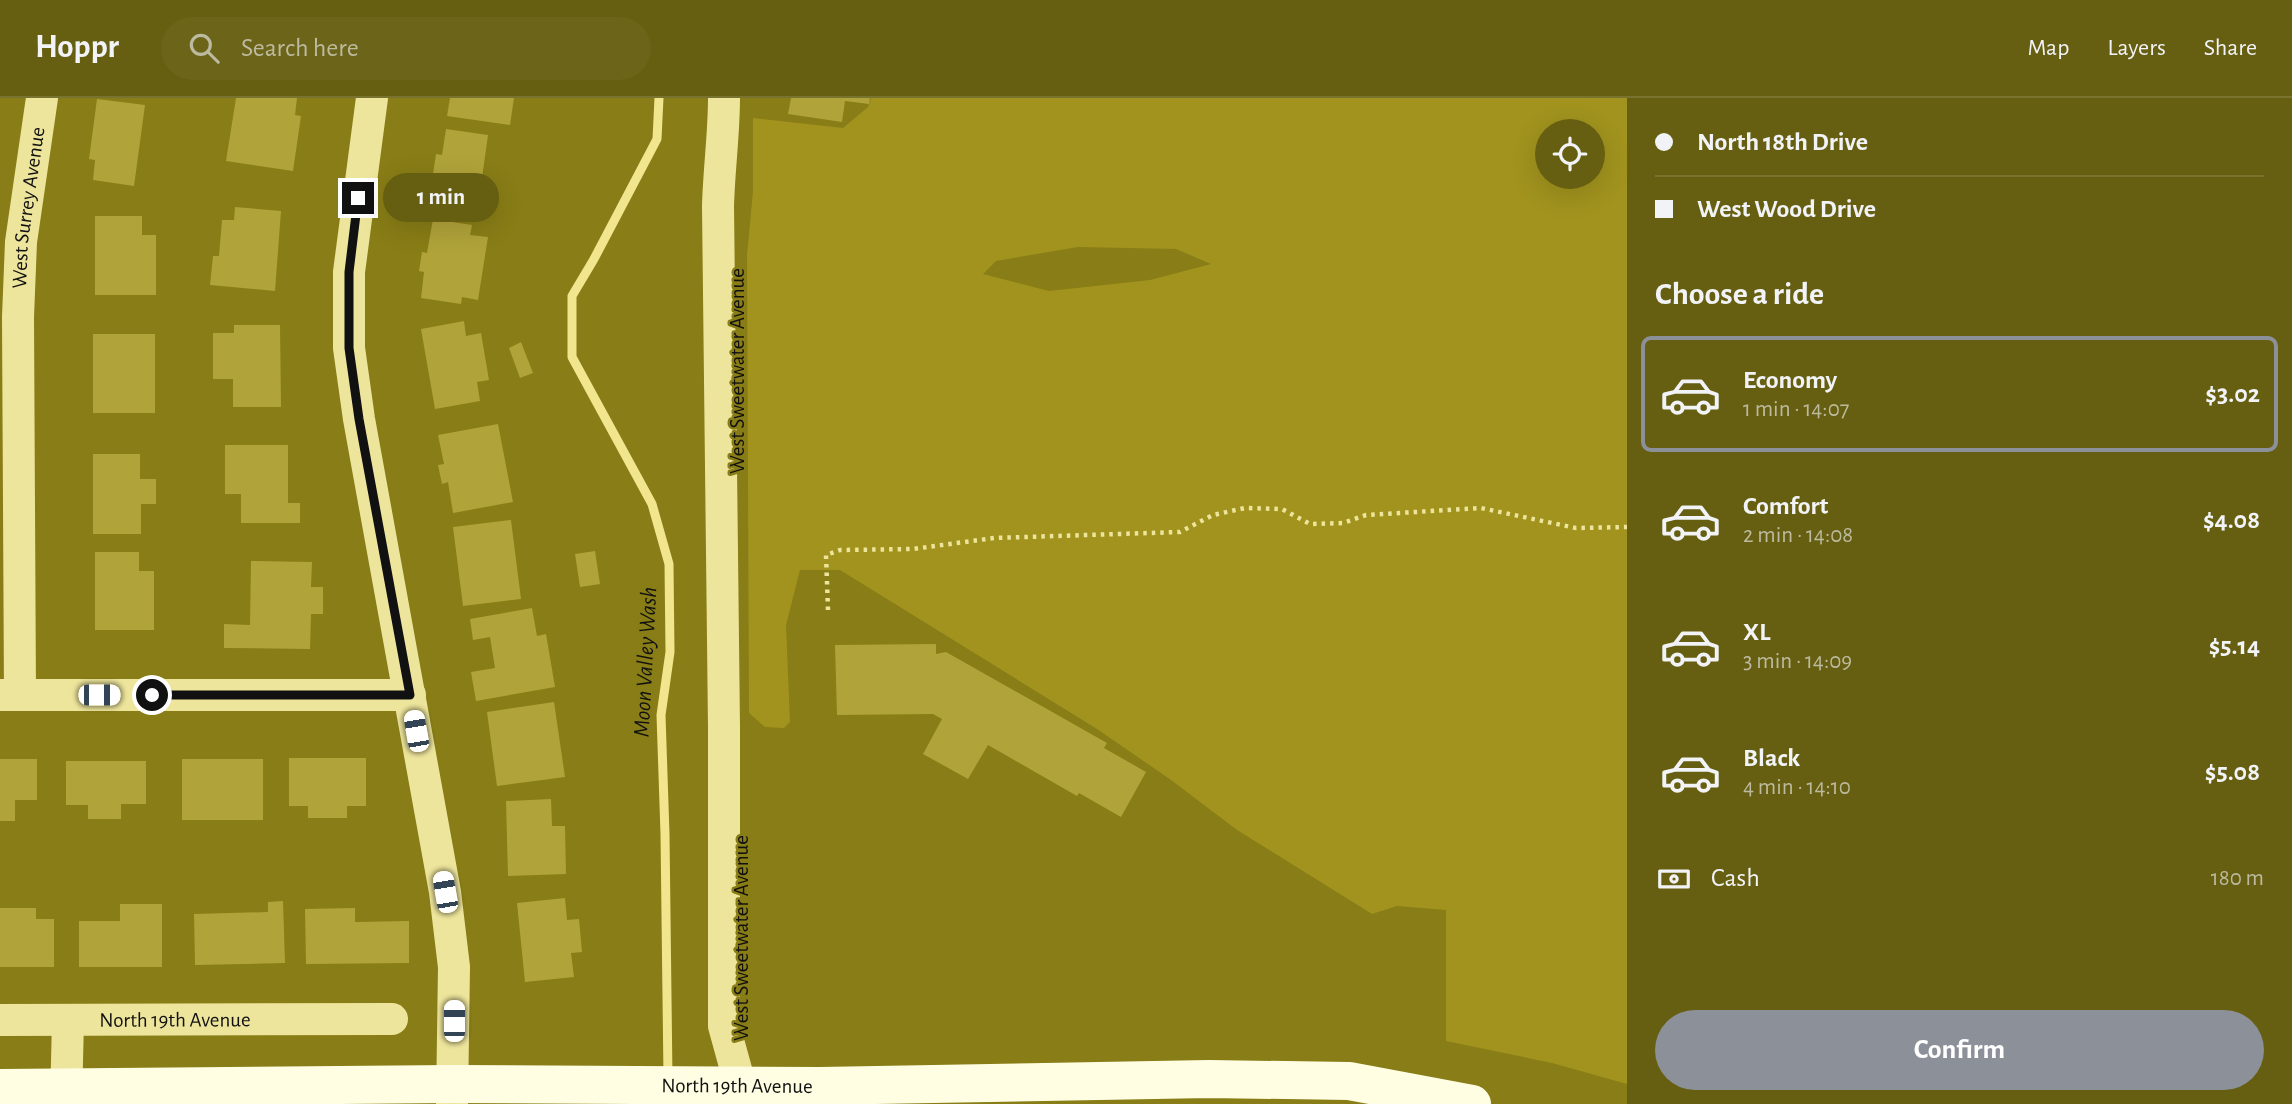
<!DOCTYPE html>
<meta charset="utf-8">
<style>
:root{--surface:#665e10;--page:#6c6419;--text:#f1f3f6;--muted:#bcba9f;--line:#797330;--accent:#8c9099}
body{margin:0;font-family:"Alegreya Sans",sans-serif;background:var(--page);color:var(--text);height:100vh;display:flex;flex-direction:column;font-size:26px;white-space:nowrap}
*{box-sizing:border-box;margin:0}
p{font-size:23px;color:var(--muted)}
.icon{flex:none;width:38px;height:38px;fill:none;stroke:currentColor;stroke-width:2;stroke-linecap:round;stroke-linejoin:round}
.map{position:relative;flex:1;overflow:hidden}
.details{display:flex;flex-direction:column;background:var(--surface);width:665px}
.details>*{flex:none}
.hud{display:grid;align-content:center;height:154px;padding:0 28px;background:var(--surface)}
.controls{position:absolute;left:1535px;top:21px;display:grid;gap:14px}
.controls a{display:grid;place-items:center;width:70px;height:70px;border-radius:50%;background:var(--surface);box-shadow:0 7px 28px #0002;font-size:35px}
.end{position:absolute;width:32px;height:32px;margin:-16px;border:9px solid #111;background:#fff;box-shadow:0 0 0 4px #fff}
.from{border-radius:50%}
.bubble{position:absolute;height:49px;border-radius:24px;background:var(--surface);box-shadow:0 7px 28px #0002;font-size:23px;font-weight:700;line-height:49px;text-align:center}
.car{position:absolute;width:21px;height:42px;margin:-21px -10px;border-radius:9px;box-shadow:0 0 5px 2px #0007;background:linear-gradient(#fff 24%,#345 0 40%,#fff 0 76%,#345 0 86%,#fff 0)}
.hud b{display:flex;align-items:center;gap:24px;height:66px;font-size:26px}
.hud b+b{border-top:2px solid var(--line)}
.hud i{width:18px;height:18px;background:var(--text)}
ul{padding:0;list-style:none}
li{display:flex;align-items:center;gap:21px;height:116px;margin:0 14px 10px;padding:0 14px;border:4px solid transparent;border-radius:10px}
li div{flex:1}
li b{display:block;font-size:26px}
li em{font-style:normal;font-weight:700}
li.current{border-color:var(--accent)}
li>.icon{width:63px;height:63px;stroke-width:1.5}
h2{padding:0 28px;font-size:32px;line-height:84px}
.pay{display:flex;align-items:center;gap:18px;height:77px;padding:0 28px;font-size:26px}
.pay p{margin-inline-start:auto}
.action{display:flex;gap:14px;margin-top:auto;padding:14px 28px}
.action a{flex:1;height:80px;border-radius:42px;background:var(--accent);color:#fff;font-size:28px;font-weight:700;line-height:80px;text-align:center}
header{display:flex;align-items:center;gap:42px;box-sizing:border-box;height:98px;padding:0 35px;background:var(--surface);border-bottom:2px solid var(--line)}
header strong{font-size:33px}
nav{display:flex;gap:38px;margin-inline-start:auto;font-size:24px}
.search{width:490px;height:63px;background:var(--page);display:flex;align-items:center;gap:18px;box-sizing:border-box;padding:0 24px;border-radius:38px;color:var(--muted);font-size:26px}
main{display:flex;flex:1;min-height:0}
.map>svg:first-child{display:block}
.green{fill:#a1931e;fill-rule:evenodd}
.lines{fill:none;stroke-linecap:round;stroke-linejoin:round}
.stream{stroke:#f1e58e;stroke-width:9}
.building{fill:#b0a33a}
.path{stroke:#eee59c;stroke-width:4.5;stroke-dasharray:3.5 5;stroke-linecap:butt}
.street{stroke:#eee59c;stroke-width:32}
.primary{stroke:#fffee3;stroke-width:38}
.route{stroke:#111;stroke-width:9}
.labels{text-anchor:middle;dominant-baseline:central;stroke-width:5;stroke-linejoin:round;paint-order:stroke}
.street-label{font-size:21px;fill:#111;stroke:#887d16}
.water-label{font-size:23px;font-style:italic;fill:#111;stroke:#887d16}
</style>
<header>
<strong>Hoppr</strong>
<div class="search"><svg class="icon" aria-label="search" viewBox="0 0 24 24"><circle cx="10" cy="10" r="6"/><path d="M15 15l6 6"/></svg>Search here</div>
<nav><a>Map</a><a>Layers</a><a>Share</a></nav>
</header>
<main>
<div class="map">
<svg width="1627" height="1006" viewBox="0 0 1627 1006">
<rect width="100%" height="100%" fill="#887d16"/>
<path class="green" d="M871 0H1627V986L1552 965 1446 943V812L1397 808 1372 816 1237 732 1171 682 1097 631 840 472H800L786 527 790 624 784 630 765 629 749 615 747 157 753 93V20L843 30 868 9ZM1592 33V79H1547V33ZM1078 149 1176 151 1211 166 1150 182 1049 193 983 176 996 163Z"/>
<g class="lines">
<path class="stream" d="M659 0 657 41 594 161 572 198V259L652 406 669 466 670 554 661 617 665 736 668 980"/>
</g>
<g class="building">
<path d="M236 0H297L295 17 301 18 293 73 226 63Z"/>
<path d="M450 0H514L510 27 447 18Z"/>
<path d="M791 0H870L869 6 845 3 842 24 788 16Z"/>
<path d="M97 1 145 7 134 88 93 82 95 62 89 61Z"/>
<path d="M446 31 488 37 477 116 428 109 436 56 442 57Z"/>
<path d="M235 109 281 113 275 193 210 187 213 158H219L222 122H234Z"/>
<path d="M95 118H142V137H156V197H95Z"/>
<path d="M433 121 472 127 470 137 488 139 478 202 462 199 461 206 421 200 424 174 419 173 422 154 427 155Z"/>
<path d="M464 223 466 238 481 235 489 282 477 284 480 303 435 311 421 231Z"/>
<path d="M234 227H280L281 309H233V281H213V235H234Z"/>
<rect x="93" y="236" width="62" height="79"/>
<path d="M521 244 533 275 520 280 509 250Z"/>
<path d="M498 326 513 404 453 415 448 384 442 386 438 367 444 366 438 337Z"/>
<path d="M225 347H288V405H300V425H241V396H225Z"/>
<path d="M93 356H140V381H156V406H141V436H93Z"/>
<path d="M511 422 521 501 463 508 453 429Z"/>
<path d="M595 453 600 486 580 489 575 456Z"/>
<path d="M95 454H139V473H154V532H95Z"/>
<path d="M251 463 312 464 311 489H323V516H311L310 551 224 550V526L250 527Z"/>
<path d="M532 510 537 538 546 536 555 589 476 603 471 574 495 570 490 539 473 542 470 521Z"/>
<path d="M936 546V556L946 554 1107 645 1104 650 1146 674 1121 719 1079 695 1077 698 988 647 968 681 923 656 942 621 933 616 837 617 835 547Z"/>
<path d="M554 604 565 679 497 688 487 614Z"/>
<path d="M289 660H366V708H347V720H308V708H289Z"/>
<path d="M0 661H37V702H15V723H0Z"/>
<rect x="182" y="661" width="81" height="61"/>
<path d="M66 663H146V706H121V721H88V707H66Z"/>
<path d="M551 701 552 728H565L566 776 508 778 506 703Z"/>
<path d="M565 800 567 822 579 821 582 854 571 855 574 879 525 884 517 805Z"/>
<path d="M283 803 285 865 195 867 194 816 268 814V804Z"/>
<path d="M120 806H162V869H79V823H120Z"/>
<path d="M0 810H36V821H54V869H0Z"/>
<path d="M355 810V824L409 823V865L306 866 305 811Z"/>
</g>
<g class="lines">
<path class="path" d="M828 512 826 457 840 452 913 451 994 440 1180 434 1213 417 1245 410 1282 411 1310 426 1343 425 1366 417 1481 410 1576 430 1627 429"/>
<g class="street">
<path d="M372 0 349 174V250L359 321 445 794 454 869 452 1006"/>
<path d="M724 0C724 36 719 71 718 108L724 629V928L740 986"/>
<path d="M0 597H410"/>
<path id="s1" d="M20 597 18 219 21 144 42 0"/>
<path id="s2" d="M0 922 392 921"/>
<path d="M66 1006 68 922"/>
</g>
<path class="primary" id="s3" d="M0 990 452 986 820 988 1209 981 1349 983 1472 1006"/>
</g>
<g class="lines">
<path class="route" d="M152 597H410L359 321 349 250V174L358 100"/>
</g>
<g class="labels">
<g class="street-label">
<text stroke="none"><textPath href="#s1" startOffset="488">West Surrey Avenue</textPath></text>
<text transform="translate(737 273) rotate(-90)">West Sweetwater Avenue</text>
<text transform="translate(741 840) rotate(-90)">West Sweetwater Avenue</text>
<text stroke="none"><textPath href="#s2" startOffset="175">North 19th Avenue</textPath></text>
<text stroke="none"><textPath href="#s3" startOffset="737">North 19th Avenue</textPath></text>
</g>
<g class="water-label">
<text transform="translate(646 564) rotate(-87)">Moon Valley Wash</text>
</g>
</g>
</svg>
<div class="controls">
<a><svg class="icon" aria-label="locate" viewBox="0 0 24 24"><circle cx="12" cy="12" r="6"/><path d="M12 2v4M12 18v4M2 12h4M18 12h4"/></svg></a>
</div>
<i class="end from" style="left:152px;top:597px"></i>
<i class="end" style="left:358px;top:100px"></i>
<div class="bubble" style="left:383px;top:75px;width:116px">1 min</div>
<i class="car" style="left:99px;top:597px;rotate:90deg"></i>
<i class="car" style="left:416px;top:633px;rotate:350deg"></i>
<i class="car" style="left:445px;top:794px;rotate:350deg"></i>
<i class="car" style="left:454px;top:923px;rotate:0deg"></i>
</div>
<section class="details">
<div class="hud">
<b><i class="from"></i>North 18th Drive</b>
<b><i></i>West Wood Drive</b>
</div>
<h2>Choose a ride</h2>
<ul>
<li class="current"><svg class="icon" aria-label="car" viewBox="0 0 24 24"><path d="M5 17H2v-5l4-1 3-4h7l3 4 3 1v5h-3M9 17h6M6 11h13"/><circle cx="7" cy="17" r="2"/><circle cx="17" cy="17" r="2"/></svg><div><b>Economy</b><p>1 min · 14:07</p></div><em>$3.02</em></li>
<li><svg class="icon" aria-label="car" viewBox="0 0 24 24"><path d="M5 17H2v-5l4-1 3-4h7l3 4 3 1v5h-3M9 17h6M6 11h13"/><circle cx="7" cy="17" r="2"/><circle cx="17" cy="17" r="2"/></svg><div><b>Comfort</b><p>2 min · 14:08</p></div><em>$4.08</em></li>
<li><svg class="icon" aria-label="car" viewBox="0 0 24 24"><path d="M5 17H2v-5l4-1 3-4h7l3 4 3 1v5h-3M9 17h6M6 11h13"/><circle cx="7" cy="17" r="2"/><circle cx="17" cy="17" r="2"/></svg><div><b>XL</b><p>3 min · 14:09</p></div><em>$5.14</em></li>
<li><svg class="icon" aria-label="car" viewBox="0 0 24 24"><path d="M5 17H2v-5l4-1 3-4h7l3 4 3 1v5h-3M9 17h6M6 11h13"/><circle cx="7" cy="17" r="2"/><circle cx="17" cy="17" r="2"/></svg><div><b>Black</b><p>4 min · 14:10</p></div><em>$5.08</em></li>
</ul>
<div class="pay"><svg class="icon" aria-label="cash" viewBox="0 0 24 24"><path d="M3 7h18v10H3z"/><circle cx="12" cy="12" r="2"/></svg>Cash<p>180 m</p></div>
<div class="action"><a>Confirm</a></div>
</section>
</main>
